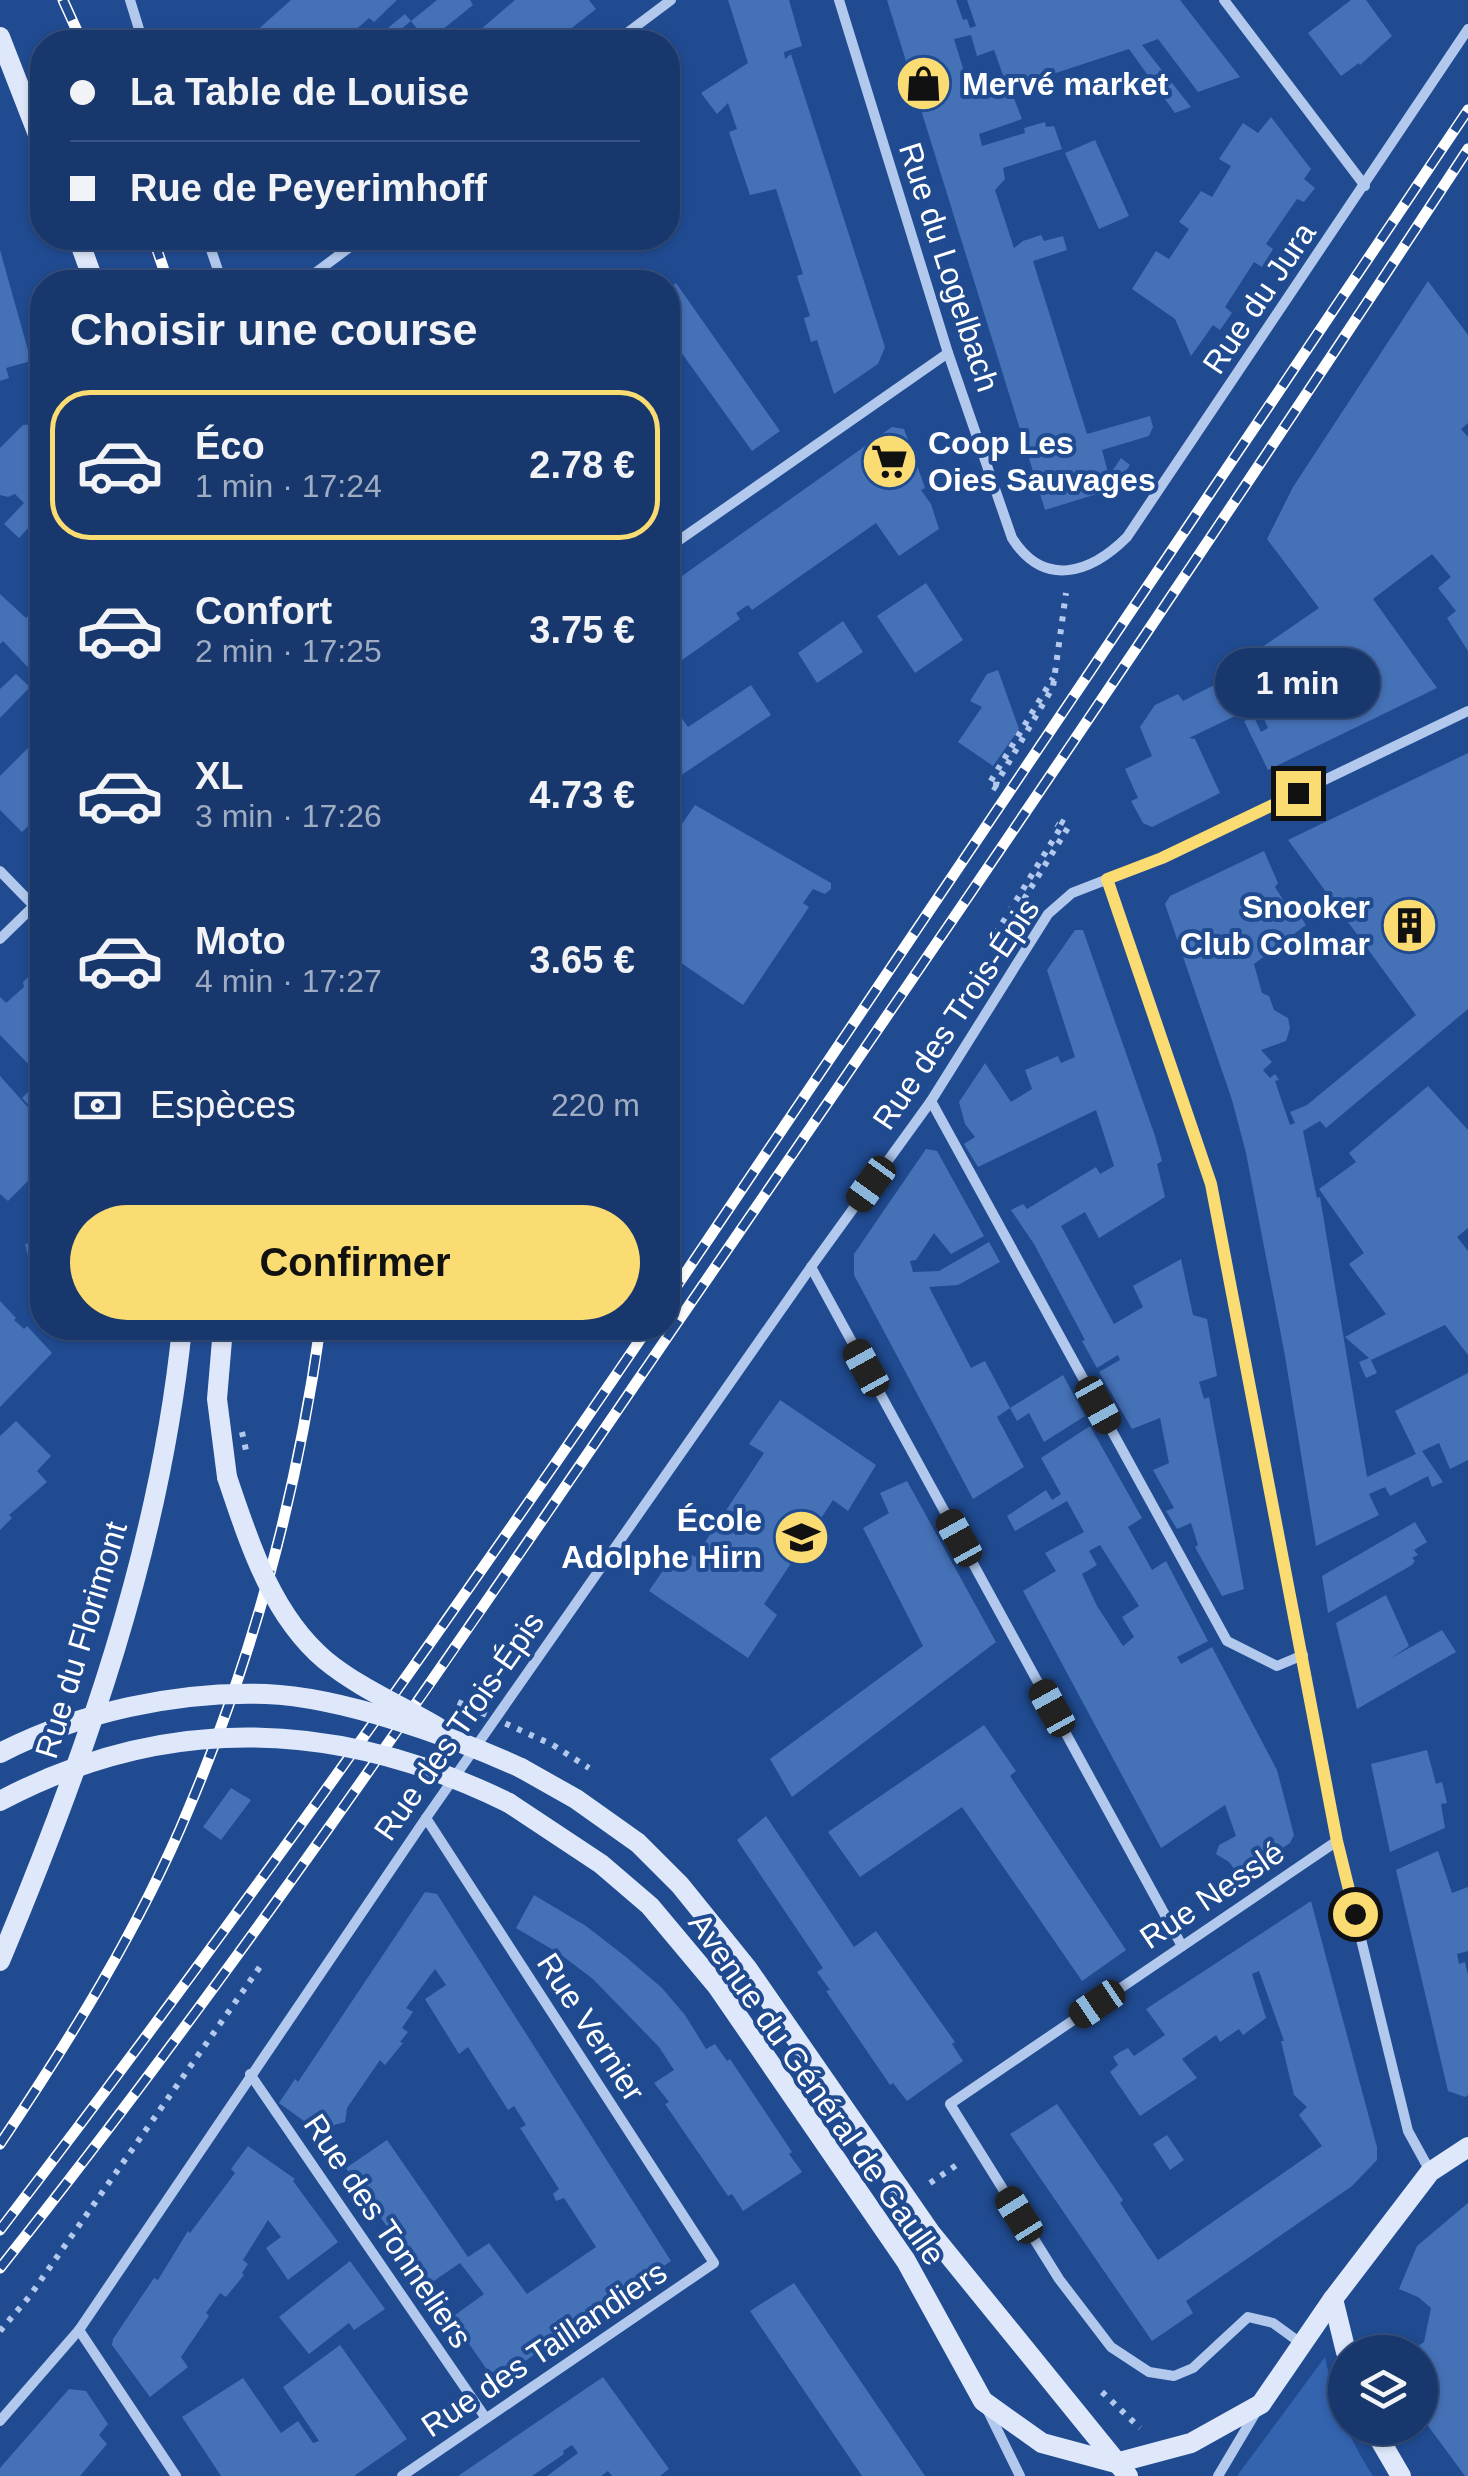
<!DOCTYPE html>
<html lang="fr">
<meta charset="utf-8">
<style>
:root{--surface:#18386d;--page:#213f72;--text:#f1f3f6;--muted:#9facc2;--line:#365280;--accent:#fadc73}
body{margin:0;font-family:Helvetica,sans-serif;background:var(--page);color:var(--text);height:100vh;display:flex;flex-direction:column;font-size:38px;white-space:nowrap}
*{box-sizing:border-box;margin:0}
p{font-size:32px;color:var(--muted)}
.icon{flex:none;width:55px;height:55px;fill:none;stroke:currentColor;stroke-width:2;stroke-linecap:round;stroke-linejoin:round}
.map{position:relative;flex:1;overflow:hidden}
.side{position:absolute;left:30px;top:270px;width:650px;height:1070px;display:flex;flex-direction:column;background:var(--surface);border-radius:40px;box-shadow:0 2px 8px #0004,0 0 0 2px var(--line)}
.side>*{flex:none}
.top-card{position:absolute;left:30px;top:30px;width:650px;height:220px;border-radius:40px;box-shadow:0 2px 8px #0004,0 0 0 2px var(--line);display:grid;align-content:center;height:220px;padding:0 40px;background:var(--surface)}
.controls{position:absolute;left:1328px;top:2335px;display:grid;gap:20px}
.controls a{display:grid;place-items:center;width:110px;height:110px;border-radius:50%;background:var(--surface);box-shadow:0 2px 8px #0004,0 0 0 2px var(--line);font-size:50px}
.end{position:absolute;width:45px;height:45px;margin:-22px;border:12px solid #fadc73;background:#111;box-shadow:0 0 0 5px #111}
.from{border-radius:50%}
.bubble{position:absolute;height:70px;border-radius:35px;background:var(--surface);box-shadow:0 2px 8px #0004,0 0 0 2px var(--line);font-size:32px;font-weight:700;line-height:70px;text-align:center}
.car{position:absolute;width:30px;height:60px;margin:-30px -15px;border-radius:12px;box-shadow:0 0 8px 2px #0007;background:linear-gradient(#222 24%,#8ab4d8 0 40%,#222 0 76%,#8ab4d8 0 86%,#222 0)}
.top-card b{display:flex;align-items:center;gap:35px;height:95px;font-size:38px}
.top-card b+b{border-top:2px solid var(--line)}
.top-card i{width:25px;height:25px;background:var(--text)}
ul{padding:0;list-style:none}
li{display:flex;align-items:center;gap:30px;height:150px;margin:0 20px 15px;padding:0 20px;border:5px solid transparent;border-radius:40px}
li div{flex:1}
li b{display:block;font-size:38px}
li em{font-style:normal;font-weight:700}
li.selected{border-color:var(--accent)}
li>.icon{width:90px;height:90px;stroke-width:1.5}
h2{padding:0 40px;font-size:45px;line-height:120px}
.pay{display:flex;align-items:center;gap:25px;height:110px;padding:0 40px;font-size:38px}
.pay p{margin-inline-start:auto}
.button{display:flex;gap:20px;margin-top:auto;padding:20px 40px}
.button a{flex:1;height:115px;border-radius:60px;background:var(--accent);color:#111;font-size:40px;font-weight:700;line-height:115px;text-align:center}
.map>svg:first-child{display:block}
.green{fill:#3463af}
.building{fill:#4571b7;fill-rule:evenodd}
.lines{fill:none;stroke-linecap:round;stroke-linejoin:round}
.path{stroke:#b2c9ed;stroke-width:6;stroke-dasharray:5 8;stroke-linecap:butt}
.street{stroke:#b2c9ed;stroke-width:10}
.secondary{stroke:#dee8fa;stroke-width:20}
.rail-casing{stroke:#fff;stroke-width:11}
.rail{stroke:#204b91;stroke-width:8;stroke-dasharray:22;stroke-linecap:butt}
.path-bridge{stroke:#b2c9ed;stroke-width:6;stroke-dasharray:5 8;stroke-linecap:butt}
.secondary-bridge{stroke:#dee8fa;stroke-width:20}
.route{stroke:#fadc73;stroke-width:12}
.labels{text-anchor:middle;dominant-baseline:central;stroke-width:8;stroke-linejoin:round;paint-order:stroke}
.poi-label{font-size:32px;font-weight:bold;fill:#fff;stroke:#204b91;text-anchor:start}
.street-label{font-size:32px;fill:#fff;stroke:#204b91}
</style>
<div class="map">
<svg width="1468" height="2476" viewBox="0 0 1468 2476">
<rect width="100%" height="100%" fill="#204b91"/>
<path class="green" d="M1325 2357C1334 2402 1348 2437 1373 2476H1237Z"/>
<g class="building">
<path d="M291 0H397L374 22 369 18 342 42H244Z"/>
<path d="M437 0H470L473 5 427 42 411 21Z"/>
<path d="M515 0H589L596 9 554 42H466Z"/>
<path d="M728 0H789L802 46 784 52 785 59 791 54 885 347 878 364 834 394 817 340 811 342 804 318 810 316 797 276 803 274 776 189 750 195 729 132 737 129 728 103 717 114 701 93 748 63Z"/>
<path d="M887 0H956L963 20 967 19 970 28 976 26 967 0H1180L1240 77 1198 92 1158 39 1142 45 1191 107 1175 113 1129 49 1010 88 1022 119 979 134 982 146 1025 133 1024 128 1045 122 1046 127 1054 126 1062 149 1003 168 1005 179 995 190 1014 248 1023 241 1041 235 1044 241 1063 236 1067 250 1033 261 1087 434 1150 416 1153 427 1149 436 1102 450 1109 476 1121 458 1130 465 1113 489 1045 510ZM971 35 977 56 994 50 1008 89 1003 91 1000 81 970 91 954 39Z"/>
<path d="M1351 0H1366L1392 36 1360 65 1359 63 1341 76 1308 33Z"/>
<path d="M405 14 411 21 389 39 383 32Z"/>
<path d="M1271 117 1311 169 1304 179 1315 188 1304 202 1297 199 1266 244 1273 249 1262 267 1254 262 1225 307 1232 313 1220 330 1213 325 1191 356 1175 319 1132 289 1156 251 1169 259 1189 229 1179 222 1201 191 1212 197 1231 166 1219 159 1243 123 1258 133Z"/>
<path d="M1095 140 1129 216 1099 229 1065 153Z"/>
<path d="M0 250 31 361 6 368 9 378 0 381Z"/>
<path d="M1428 281 1468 335V423L1461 429 1468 437V651L1447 618 1456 611 1438 588 1451 577 1432 554 1373 599 1437 688 1268 770 1244 721 1254 717 1261 732 1268 728 1258 705 1189 738 1195 739 1220 793 1152 827 1143 823 1131 801 1138 798 1125 769 1152 756 1140 727 1155 705 1178 694 1183 701 1224 680 1222 677 1226 672 1319 608 1267 539 1293 487Z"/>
<path d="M676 283 780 431 752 451 668 334V289Z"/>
<path d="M36 424 42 430V502L29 517 34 522 19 538 4 524 24 503 15 494 8 497 0 495V448L23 425Z"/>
<path d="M892 427 904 429 925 488 921 490 931 504 939 529 899 556 876 523 752 610 748 605 736 613 740 619 675 665 668 655V586Z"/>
<path d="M926 583 963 640 915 673 877 616Z"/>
<path d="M0 594 26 618 42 601V682L3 641 0 644Z"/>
<path d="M843 621 863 652 817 683 798 653Z"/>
<path d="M998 670 1019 729 993 766 958 742 982 707 970 701 987 674Z"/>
<path d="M16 674 30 687 0 718V689Z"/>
<path d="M751 685 771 715 668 784V698L688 727Z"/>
<path d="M42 734V813L22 832 0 810V776Z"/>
<path d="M1468 753V1009L1326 1128 1320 1121 1303 1131 1317 1198 1320 1197 1367 1477 1416 1454 1395 1411 1468 1373V1460L1450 1469 1439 1443 1422 1451 1443 1482 1432 1487 1428 1476 1390 1496 1385 1487 1369 1494 1379 1515 1316 1546 1285 1356 1246 1153 1232 1100 1165 904 1170 896 1264 851 1278 883 1275 887 1287 906 1291 901 1306 925 1254 964 1262 993 1269 996 1274 1010 1288 1018 1290 1028 1286 1041 1261 1050 1272 1062 1263 1070 1270 1078 1275 1074 1279 1080 1275 1081 1290 1125 1295 1123 1290 1112 1307 1105 1416 1015 1288 840Z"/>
<path d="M695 805 831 883V889L825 894 813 889 803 903 809 907 743 1005 668 954V844Z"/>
<path d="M1075 930H1083L1155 1136 1162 1161 1157 1164 1165 1197 1099 1238 1085 1212 1061 1226 1114 1324 1143 1307 1133 1286 1181 1259 1193 1315 1207 1319 1217 1376 1199 1382 1204 1399 1209 1397 1244 1589 1222 1596 1195 1547 1198 1545 1191 1523 1177 1529 1166 1511 1174 1508 1153 1470 1169 1463 1160 1418 1132 1429 1099 1372 1120 1360 1118 1355 1097 1368 1082 1341 1085 1340 1034 1244 1011 1210 1023 1204 1027 1209 1096 1167 1100 1174 1114 1166 1096 1110 978 1167 964 1144 975 1137 965 1124 959 1102 985 1063 1011 1102 1032 1089 1025 1070 1058 1056 1061 1063 1075 1057 1047 970Z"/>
<path d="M28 977 40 981 42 990V1078L0 1035V997L6 1003 24 987 23 982Z"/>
<path d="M0 1076 42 1123V1167L8 1201 0 1194Z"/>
<path d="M34 1086 42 1095V1119L22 1098Z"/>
<path d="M1428 1086 1468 1130V1228L1457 1237 1468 1251V1355L1445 1325 1371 1360 1377 1373 1366 1378 1359 1362 1369 1358 1345 1337 1386 1314 1349 1264 1364 1253 1319 1189 1356 1162 1349 1153Z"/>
<path d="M926 1149 937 1151 984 1236 951 1254 934 1233 916 1260 910 1261 913 1272 939 1271 989 1242 1000 1262 958 1285 929 1287 971 1368 985 1361 1010 1408 1063 1375 1085 1416 1044 1442 1029 1413 1017 1421 1010 1408 997 1417 1024 1467 973 1499 854 1275V1254Z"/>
<path d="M42 1239V1274L33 1277 25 1244Z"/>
<path d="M0 1301 16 1318 14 1320 24 1329 27 1326 52 1353 0 1407Z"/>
<path d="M408 1328H494V1331L409 1334Z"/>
<path d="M780 1400 876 1465 848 1511 833 1500 764 1604 777 1615 748 1658 649 1591 679 1547 695 1557 764 1453 749 1444Z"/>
<path d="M16 1421 51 1456 37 1471 47 1482 9 1515 12 1518 0 1530V1436Z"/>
<path d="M1090 1426 1142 1518 1128 1527 1152 1570 1166 1561 1208 1641 1177 1657 1181 1664 1212 1647 1277 1770 1294 1835 1290 1843 1240 1877 1229 1862 1216 1854 1219 1845 1236 1836 1225 1805 1161 1848 1023 1591 1056 1571 1045 1553 1084 1532 1067 1501 1015 1531 1007 1516 1046 1490 1052 1500 1061 1494 1041 1458ZM1100 1545 1139 1606 1122 1617 1134 1637 1123 1646 1097 1606 1082 1574 1097 1565 1089 1551Z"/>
<path d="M907 1481 996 1642 792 1797 770 1759 923 1646 863 1528 889 1513 880 1493Z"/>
<path d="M1415 1522 1427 1542 1414 1550 1418 1555 1412 1558 1415 1561 1412 1565 1328 1613 1322 1576Z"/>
<path d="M1386 1595 1409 1646 1391 1658 1442 1630 1456 1652 1357 1709 1336 1623Z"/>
<path d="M984 1725 1016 1771 1010 1776 1126 1950 1082 1981 962 1807 860 1877 828 1832Z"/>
<path d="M1427 1750 1436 1784 1442 1782 1447 1803 1441 1804 1445 1828 1390 1852 1371 1764Z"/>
<path d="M231 1788 251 1800 221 1840 203 1827Z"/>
<path d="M766 1816 854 1947 876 1931 955 2042 952 2044 963 2061 907 2101 893 2083 890 2085 826 1991 830 1990 817 1972 823 1968 737 1840Z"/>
<path d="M1438 1851 1452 1893 1468 1887V1951L1457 1954 1459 1964 1465 1962 1468 1975V2095L1465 2097 1448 2091 1396 1870Z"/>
<path d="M425 1892 437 1894 671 2261 506 2374 488 2371 451 2318 484 2294 460 2263 428 2285 346 2168 387 2140 468 2257 489 2243 527 2294 596 2247 564 2198 556 2201 553 2194 559 2189 520 2128 526 2125 514 2106 508 2110 468 2047 459 2054 425 1999 446 1985 435 1969 406 2008 413 2012 402 2028 408 2032 400 2042 403 2043 385 2065 380 2060 347 2108 345 2122 334 2125 326 2137 279 2103 295 2079 298 2082Z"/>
<path d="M534 1895 586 1926 626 1957 662 1988 685 2015 706 2049 715 2044 727 2061 730 2059 792 2152 789 2154 802 2172 743 2211 732 2194 728 2196 665 2104 669 2102 654 2083 674 2070 659 2047 593 1979 560 1954 516 1928Z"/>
<path d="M1311 1901 1377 2147V2160L1352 2186 1186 2301 1193 2313 1152 2341 1010 2134 1057 2104 1123 2200 1120 2203 1158 2260 1322 2146 1299 2115 1307 2107 1294 2095 1281 2041H1284L1259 1971 1252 1974 1266 2018 1243 2035 1239 2029 1220 2042 1216 2035 1182 2059 1197 2078 1140 2116 1110 2072 1118 2065 1113 2057 1120 2052 1128 2048 1134 2056 1165 2035 1146 2009Z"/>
<path d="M1167 2135 1184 2160 1170 2170 1153 2144Z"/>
<path d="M248 2146 295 2179 293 2181 338 2242 288 2280 266 2248 281 2237 268 2220 243 2260 248 2264 242 2273 244 2275 226 2297 220 2293 206 2313 209 2316 181 2357 188 2367 150 2397 112 2345 113 2339 154 2278 158 2280 188 2231 190 2233 235 2173 231 2169Z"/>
<path d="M1468 2203V2476H1465L1420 2415V2352H1409L1424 2342 1431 2308 1418 2297 1399 2289 1417 2246Z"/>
<path d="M350 2261 385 2309 354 2330 349 2323 309 2354 279 2317Z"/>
<path d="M794 2283 925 2476H862L750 2311Z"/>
<path d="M340 2345 407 2439 354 2476H221L182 2417 243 2378 281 2433 298 2421 313 2443 319 2441 283 2387Z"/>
<path d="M603 2377 669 2469 660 2476H612L608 2471 601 2476H547L578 2453 572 2445 563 2451 564 2454 532 2476H458Z"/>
<path d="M69 2389 86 2391 108 2424 99 2435 107 2444 80 2476H0V2468Z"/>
</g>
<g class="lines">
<g class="path">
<path d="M999 785 996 784 1053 687 1066 593"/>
<path d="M997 789 989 784 1053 678"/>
<path d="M1024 899 1069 826 1058 820"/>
<path d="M989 945 1061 827 1056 824"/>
<path d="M553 1745 589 1768"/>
<path d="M930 2183 961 2162"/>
<path d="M0 2331 29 2297 264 1961"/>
<path d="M1102 2392 1140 2428"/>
</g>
<g class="street">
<path d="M130 0 143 42"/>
<path d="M839 0 948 353 1012 538C1044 589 1091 573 1127 537L1468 29"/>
<path d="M1224 0 1365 186"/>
<path d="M615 42 671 0"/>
<path d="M207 238 222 282"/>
<path d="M303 282 362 238"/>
<path d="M668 548 948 353"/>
<path d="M0 871 34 906"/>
<path d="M1107 879 1211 1184 1337 1841 1408 2131 1430 2171"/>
<path d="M0 939 42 898"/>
<path d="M931 1101 1227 1641 1277 1666 1303 1655"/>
<path d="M811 1267 1182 1946"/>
<path d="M250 2074 485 2417"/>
<path d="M79 2330 176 2476"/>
<path d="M1302 2344 1273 2323 1248 2317 1193 2368 1174 2376 1149 2372 1111 2347 1059 2279 950 2104 1337 1841"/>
<path d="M988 2411 1020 2476"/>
<path d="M0 2421 79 2330 426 1818 811 1267 931 1101 1048 914 1072 893 1162 858 1468 711"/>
<path d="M402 2476 714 2263 426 1818"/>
<path d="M1218 2476 1256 2412"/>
</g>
<g class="secondary">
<path d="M0 37 42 145"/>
<path d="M78 238 94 282"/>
<path d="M223 1328 217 1399 227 1477"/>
<path d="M521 1768 576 1799 638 1843 680 1885 747 1968 930 2232 1128 2476"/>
<path d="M509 1803 601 1864 650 1906 717 1986 906 2261 983 2401 1042 2443 1116 2463 1191 2443 1261 2404 1333 2299 1430 2172 1468 2147"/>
<path d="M0 1961C85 1758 160 1547 182 1328"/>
<path d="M1333 2299 1346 2352"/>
<path d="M1373 2428 1401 2476"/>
</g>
<defs>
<g id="rail">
<path d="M63 0 82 42"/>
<path d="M153 238 168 282"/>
<path d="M668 1299 1468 110"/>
<path d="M0 2144C71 2038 140 1927 189 1808 254 1654 297 1492 320 1328"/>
<path d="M0 2230C225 1936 440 1634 648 1328"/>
<path d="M0 2268C242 1964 460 1641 679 1320 945 932 1210 543 1468 149"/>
</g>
</defs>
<use href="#rail" class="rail-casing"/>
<use href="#rail" class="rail"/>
<g class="path-bridge">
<path d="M242 1432 247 1455"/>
<path d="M458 1702 553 1745"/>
</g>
<g class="secondary-bridge">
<path d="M227 1477C249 1542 271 1614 325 1660 359 1688 402 1706 439 1728"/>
<path d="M0 1753C80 1712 176 1691 266 1694 342 1697 451 1736 521 1768"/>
<path d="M0 1801C168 1712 341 1720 509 1803"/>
</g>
</g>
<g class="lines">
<path class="route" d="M1298 793 1162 858 1107 879 1211 1184 1337 1841 1355 1914"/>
</g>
<defs>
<symbol id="shop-disc" viewBox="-11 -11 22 22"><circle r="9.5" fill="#fadc73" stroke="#204b91"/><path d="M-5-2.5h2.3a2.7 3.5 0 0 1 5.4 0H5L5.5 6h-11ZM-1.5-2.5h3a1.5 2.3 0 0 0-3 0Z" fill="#111"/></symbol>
<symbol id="supermarket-disc" viewBox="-11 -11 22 22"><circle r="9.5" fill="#fadc73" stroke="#204b91"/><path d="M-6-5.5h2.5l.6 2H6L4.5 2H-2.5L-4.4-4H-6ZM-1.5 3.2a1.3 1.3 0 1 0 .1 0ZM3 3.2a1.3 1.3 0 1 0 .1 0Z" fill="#111"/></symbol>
<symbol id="building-disc" viewBox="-11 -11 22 22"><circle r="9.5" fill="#fadc73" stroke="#204b91"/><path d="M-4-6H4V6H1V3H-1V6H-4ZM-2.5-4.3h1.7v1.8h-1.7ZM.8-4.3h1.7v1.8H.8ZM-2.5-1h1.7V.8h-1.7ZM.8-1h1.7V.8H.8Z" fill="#111"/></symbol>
<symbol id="school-disc" viewBox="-11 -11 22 22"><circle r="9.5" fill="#fadc73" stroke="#204b91"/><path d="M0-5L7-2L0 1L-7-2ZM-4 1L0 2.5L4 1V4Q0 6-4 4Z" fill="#111"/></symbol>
</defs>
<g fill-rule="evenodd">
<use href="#shop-disc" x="892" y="52" width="63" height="63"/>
<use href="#supermarket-disc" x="858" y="430" width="63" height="63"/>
<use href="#building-disc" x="1378" y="894" width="63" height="63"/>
<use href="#school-disc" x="770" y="1506" width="63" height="63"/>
</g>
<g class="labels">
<g class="poi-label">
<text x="962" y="84">Mervé market</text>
<text x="928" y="443">Coop Les<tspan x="928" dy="37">Oies Sauvages</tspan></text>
<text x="1370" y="907" text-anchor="end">Snooker<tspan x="1370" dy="37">Club Colmar</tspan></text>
<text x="762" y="1520" text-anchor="end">École<tspan x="762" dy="37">Adolphe Hirn</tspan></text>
</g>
<g class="street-label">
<text transform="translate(949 267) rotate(72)">Rue du Logelbach</text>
<text transform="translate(1259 298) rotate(-56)">Rue du Jura</text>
<text transform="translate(956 1014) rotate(-56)">Rue des Trois-Épis</text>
<text transform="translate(81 1640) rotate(-73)">Rue du Florimont</text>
<text transform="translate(459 1726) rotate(-55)">Rue des Trois-Épis</text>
<text transform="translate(1212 1895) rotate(-34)">Rue Nesslé</text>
<text transform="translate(591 2027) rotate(57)">Rue Vernier</text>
<text transform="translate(817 2089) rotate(55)">Avenue du Général de Gaulle</text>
<text transform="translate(388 2231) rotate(56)">Rue des Tonneliers</text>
<text transform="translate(544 2349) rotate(-34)">Rue des Taillandiers</text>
</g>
</g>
</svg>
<div class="controls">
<a><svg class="icon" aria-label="layers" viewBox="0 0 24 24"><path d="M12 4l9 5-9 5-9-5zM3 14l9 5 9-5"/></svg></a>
</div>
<i class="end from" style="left:1355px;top:1914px"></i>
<i class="end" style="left:1298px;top:793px"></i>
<div class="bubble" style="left:1215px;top:648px;width:165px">1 min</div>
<i class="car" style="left:871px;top:1184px;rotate:216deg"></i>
<i class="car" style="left:866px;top:1368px;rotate:331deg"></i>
<i class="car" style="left:1098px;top:1405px;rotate:151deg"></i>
<i class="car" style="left:959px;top:1538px;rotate:331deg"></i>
<i class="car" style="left:1052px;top:1708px;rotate:331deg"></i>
<i class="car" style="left:1097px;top:2004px;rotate:236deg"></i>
<i class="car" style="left:1019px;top:2215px;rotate:328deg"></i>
<div class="top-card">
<b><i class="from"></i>La Table de Louise</b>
<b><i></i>Rue de Peyerimhoff</b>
</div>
<section class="side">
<h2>Choisir une course</h2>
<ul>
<li class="selected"><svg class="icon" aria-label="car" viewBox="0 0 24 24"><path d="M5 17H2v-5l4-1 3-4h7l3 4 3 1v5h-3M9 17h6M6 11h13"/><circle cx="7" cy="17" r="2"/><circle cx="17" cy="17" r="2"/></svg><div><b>Éco</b><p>1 min · 17:24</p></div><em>2.78 €</em></li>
<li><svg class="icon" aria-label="car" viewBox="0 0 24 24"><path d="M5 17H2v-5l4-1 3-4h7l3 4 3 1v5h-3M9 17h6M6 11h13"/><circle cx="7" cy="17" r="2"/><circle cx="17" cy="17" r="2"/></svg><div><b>Confort</b><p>2 min · 17:25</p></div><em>3.75 €</em></li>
<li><svg class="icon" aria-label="car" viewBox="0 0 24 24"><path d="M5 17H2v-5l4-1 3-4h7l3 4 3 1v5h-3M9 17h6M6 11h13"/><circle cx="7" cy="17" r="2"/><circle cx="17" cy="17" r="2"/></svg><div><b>XL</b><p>3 min · 17:26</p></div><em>4.73 €</em></li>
<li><svg class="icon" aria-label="car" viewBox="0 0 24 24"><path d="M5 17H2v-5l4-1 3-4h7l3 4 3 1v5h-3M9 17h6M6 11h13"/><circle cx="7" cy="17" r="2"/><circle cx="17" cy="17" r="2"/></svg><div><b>Moto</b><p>4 min · 17:27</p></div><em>3.65 €</em></li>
</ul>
<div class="pay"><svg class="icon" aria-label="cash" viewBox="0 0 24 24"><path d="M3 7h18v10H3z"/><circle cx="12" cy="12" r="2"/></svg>Espèces<p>220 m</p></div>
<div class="button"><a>Confirmer</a></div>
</section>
</div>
